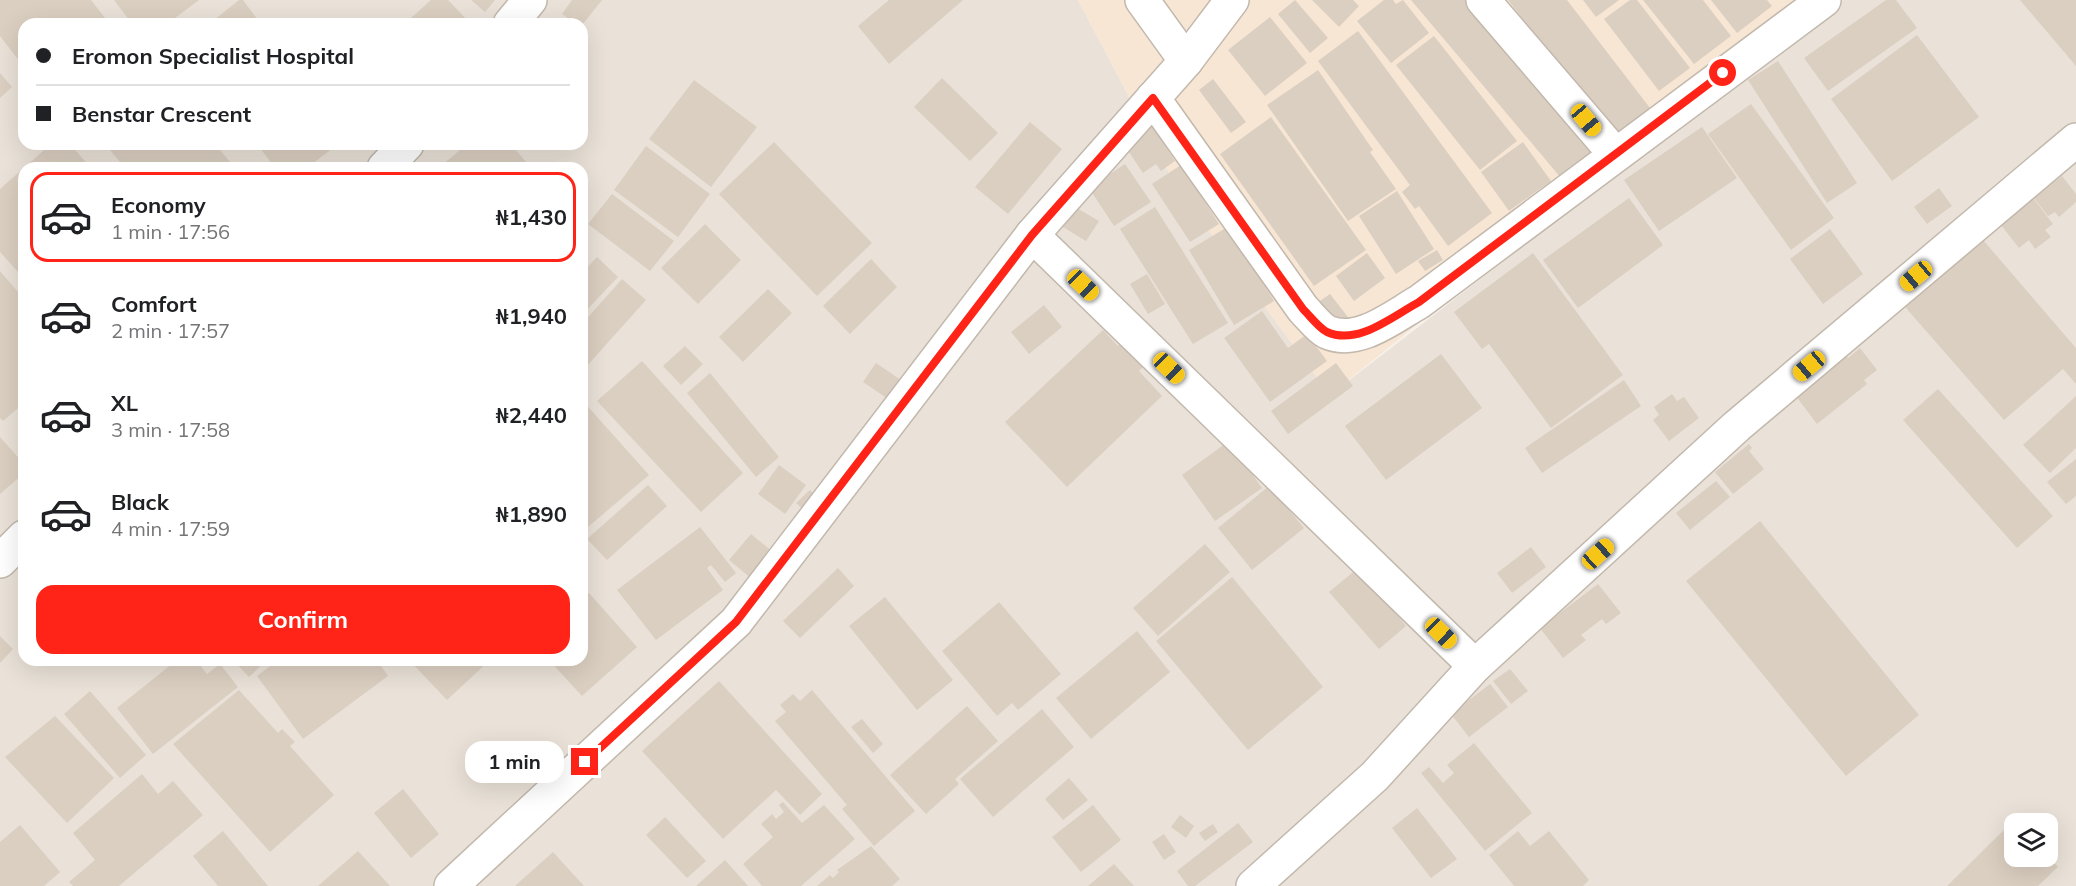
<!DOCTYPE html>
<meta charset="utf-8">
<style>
:root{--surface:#fff;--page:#f2f2f2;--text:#202124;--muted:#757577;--line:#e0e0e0;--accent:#ff2417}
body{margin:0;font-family:Mulish,sans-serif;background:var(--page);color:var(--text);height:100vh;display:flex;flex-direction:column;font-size:22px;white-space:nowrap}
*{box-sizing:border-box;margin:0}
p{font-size:20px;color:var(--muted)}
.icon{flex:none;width:33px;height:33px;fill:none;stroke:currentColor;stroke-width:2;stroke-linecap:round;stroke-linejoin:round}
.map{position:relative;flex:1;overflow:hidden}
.details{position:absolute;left:18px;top:162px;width:570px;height:504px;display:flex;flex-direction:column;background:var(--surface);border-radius:18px;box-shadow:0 6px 24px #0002}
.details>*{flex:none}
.top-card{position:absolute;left:18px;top:18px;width:570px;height:132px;border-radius:18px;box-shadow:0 6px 24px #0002;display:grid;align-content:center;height:132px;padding:0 18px;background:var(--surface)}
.fabs{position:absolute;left:2004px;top:813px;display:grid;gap:12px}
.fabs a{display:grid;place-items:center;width:54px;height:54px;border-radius:12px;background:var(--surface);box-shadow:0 6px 24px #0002;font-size:30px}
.end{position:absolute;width:27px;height:27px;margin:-14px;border:8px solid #ff2417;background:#fff;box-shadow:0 0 0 3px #fff}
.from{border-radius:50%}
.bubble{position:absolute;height:42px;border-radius:18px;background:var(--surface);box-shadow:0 6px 24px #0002;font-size:20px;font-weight:700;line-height:42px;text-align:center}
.car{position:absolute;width:18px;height:36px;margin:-18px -9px;border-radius:8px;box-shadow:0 0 4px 2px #0007;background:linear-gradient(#f5c518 24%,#345 0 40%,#f5c518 0 76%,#345 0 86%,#f5c518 0)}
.top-card b{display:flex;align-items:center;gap:21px;height:57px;font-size:22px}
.top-card b+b{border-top:2px solid var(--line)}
.top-card i{width:15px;height:15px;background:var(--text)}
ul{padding:10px 0 0;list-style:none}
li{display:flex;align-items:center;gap:18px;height:90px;margin:0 12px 9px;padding:0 6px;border:3px solid transparent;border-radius:18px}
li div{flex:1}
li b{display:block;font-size:22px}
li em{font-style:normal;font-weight:700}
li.active{border-color:var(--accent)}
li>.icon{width:54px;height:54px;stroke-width:1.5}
.primary-button{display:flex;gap:12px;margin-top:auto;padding:12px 18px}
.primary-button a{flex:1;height:69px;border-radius:18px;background:var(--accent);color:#fff;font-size:24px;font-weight:700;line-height:69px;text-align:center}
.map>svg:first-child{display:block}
.residential{fill:#eae2d8;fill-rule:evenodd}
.commercial{fill:#f8e6d5}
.building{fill:#dbcfc1}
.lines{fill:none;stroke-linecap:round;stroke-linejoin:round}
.minor-casing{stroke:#c2b8ac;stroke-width:36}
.minor{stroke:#fff;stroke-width:33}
.route{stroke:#ff2417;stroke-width:8}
</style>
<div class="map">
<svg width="2076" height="886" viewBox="0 0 2076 886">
<rect width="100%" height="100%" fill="#f6f1ea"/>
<path class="residential" d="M0 0H1078L1176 186 1330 395 1843 0H2076V886H0ZM24 24H582V144H24ZM24 168H582V660H24ZM2014 824H2048V856H2014Z"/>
<path class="commercial" d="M1078 0H1834L1667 122 1330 395 1176 186Z"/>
<g class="building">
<path d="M0 0H91L105 18 98 24H24V67L0 36Z"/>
<path d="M114 0H199L167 24H132Z"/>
<path d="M239 0H243L261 24H209Z"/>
<path d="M431 0H448L471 24H415L410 19Z"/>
<path d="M471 0H495L485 12Z"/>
<path d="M572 0H602L583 24H576L562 14Z"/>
<path d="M889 0H963L889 64 858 26Z"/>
<path d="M1295 0 1328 38 1310 53 1278 14Z"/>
<path d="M1312 0H1353L1359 6 1339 27Z"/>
<path d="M1384 0H1393L1396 4 1403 0 1429 33 1391 63 1357 21Z"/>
<path d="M1411 0H1473L1599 149 1561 178Z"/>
<path d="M1508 0H1567L1650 108 1613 137Z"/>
<path d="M1583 0H1619L1596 17Z"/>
<path d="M1630 0H1637L1690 68 1659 91 1604 19Z"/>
<path d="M1643 0H1703L1731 36 1694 64Z"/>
<path d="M1711 0H1767L1772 6 1737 33Z"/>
<path d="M1886 0H1896L1917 28 1828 91 1804 58Z"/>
<path d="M2020 0H2076V66Z"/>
<path d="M1270 17 1307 63 1265 96 1228 50Z"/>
<path d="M1358 31 1492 213 1448 246 1419 206 1415 209 1402 192 1410 185 1318 61Z"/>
<path d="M1917 35 1979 117 1892 181 1831 99Z"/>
<path d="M1434 36 1517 141 1480 170 1396 65Z"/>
<path d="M1778 61 1857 183 1827 203 1748 80Z"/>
<path d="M1318 70 1373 150 1370 152 1396 189 1348 221 1267 105Z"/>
<path d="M0 73 12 87 0 98Z"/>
<path d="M942 78 998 133 970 161 914 107Z"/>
<path d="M1213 79 1246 122 1231 133 1199 90Z"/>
<path d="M694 80 757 127 711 187 649 139Z"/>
<path d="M1751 104 1834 218 1791 250 1708 134Z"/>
<path d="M1271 117 1366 250 1314 286 1220 154Z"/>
<path d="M1030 122 1062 149 1008 214 975 187Z"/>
<path d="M1151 124 1175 161 1161 171 1156 164 1143 173 1123 143Z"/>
<path d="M1702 127 1737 178 1659 231 1624 180Z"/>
<path d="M774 142 872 243 817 296 719 194Z"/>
<path d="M1523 142 1551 181 1509 211 1481 172Z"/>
<path d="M51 144H70L91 168H24V267L18 272 0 252V189Z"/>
<path d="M105 144H215L235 168H125Z"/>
<path d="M257 144H338L307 168H275Z"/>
<path d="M467 144H511L531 168H443L441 166Z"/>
<path d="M646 146 710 194 678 237 614 190Z"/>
<path d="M1125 164 1151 202 1114 226 1089 188Z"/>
<path d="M1181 165 1219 224 1190 242 1152 184Z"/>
<path d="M2062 176 2076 194V202L2059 217 2055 212 2048 216 2034 198Z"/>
<path d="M1939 188 1952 206 1927 224 1914 207Z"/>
<path d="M1397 191 1434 249 1396 274 1359 216Z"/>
<path d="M612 194 674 241 650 271 588 224Z"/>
<path d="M2030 194 2053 224 2045 230 2051 237 2035 249 2029 240 2019 248 1997 220Z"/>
<path d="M1629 198 1663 245 1578 308 1543 260Z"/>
<path d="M1070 204 1099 221 1086 241 1058 224Z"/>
<path d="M1155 207 1228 323 1193 344 1120 229Z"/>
<path d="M705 224 741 260 698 304 661 268Z"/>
<path d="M1229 226 1274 301 1234 325 1189 250Z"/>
<path d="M1830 229 1863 274 1823 304 1790 259Z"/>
<path d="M1977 233 2076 348V384L2063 369 2004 420 1899 300Z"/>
<path d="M1437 250 1443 260 1425 271 1418 261Z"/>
<path d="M1367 253 1385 278 1354 301 1336 276Z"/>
<path d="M1533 253 1623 375 1551 428 1489 344 1482 349 1454 312Z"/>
<path d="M597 257 618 277 582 315V273Z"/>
<path d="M871 259 897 287 850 334 823 306Z"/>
<path d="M0 271 24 299V403L3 421 0 418Z"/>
<path d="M1147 274 1165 304 1148 314 1130 284Z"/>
<path d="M622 279 646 300 586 367 582 363V324Z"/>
<path d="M768 289 792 313 743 362 719 337Z"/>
<path d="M1330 294 1351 321 1338 331 1317 303Z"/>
<path d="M1044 305 1062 327 1029 354 1011 332Z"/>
<path d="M1262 311 1288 348 1307 334 1327 361 1270 402 1224 338Z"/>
<path d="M1103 330 1118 346 1125 339 1147 363 1139 371 1162 396 1067 487 1005 422Z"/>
<path d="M685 346 703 364 681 385 663 366Z"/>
<path d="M1860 348 1877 370 1864 380 1867 384 1817 424 1792 391 1842 351 1848 358Z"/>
<path d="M1441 354 1482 408 1386 480 1345 426Z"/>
<path d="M642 361 743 473 701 512 597 401Z"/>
<path d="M876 363 901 380 888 399 863 382Z"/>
<path d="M1336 363 1353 386 1288 434 1271 411Z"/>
<path d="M710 373 779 457 756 477 687 393Z"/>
<path d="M1624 380 1641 406 1542 473 1525 448Z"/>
<path d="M1938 389 2053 516 2017 548 1903 420Z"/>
<path d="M1672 394 1677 401 1684 397 1699 418 1669 441 1653 420 1659 415 1654 407Z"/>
<path d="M2076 396V448L2050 473 2023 445Z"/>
<path d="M582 400 649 475 582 532Z"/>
<path d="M0 437 24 464V473L0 494Z"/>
<path d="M1229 441 1262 488 1215 521 1182 475Z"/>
<path d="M1749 444 1752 448 1749 451 1764 469 1733 494 1715 472Z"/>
<path d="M2076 459V496L2066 504 2047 482Z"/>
<path d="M779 465 806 485 785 514 758 494Z"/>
<path d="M1716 481 1730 497 1690 530 1676 513Z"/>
<path d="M648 485 667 506 607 560 587 539Z"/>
<path d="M1269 486 1304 528 1252 570 1218 528Z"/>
<path d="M810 490 822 501 808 514 796 503Z"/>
<path d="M1760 521 1919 715 1846 776 1686 581Z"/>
<path d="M700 527 736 573 725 582 711 565 707 568 723 590 656 640 617 590Z"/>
<path d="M751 534 773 552 752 579 729 560Z"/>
<path d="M1205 544 1230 572 1158 636 1133 608Z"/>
<path d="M1531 547 1546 567 1512 593 1497 573Z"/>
<path d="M838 568 854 586 800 638 783 621Z"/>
<path d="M1358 568 1406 626 1379 649 1329 592Z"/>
<path d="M1232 577 1323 687 1248 750 1156 641Z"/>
<path d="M1598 584 1621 613 1606 624 1602 619 1581 635 1586 640 1563 658 1540 628Z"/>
<path d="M589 593 637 647 582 696 549 660H582V600Z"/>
<path d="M885 597 953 680 917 710 849 626Z"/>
<path d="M999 602 1061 674 1018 710 1012 703 997 716 942 651Z"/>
<path d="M1137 631 1170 672 1091 739 1056 698Z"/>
<path d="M0 636 13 649 0 663Z"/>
<path d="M177 660H196L207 674 220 664 238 687 153 754 117 708Z"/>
<path d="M233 660H267L249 677Z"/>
<path d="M278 660H377L388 676 303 739 257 676Z"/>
<path d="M409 660H490L447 700Z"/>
<path d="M1510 669 1528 691 1511 704 1493 681Z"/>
<path d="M719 681 822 794 800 815 776 790 723 839 642 751Z"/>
<path d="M1490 684 1508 707 1469 737 1451 714Z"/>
<path d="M239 690 278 733 282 729 295 742 290 746 334 795 270 852 173 744Z"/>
<path d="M812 690 915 811 874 846 842 809 847 805 775 721 786 712 780 705 793 694 800 701Z"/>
<path d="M90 691 146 755 120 778 64 714Z"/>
<path d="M967 706 998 741 955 779 959 784 926 814 890 775Z"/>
<path d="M1042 709 1074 747 993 817 960 779Z"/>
<path d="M55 716 114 778 67 823 5 757Z"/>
<path d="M862 719 883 744 873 753 851 727Z"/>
<path d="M1474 743 1532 813 1485 851 1421 773 1429 767 1443 783 1454 773 1447 765Z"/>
<path d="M142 774 158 794 173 781 203 815 119 886H73L69 882 95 860 73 833Z"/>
<path d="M1069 778 1088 800 1063 820 1045 799Z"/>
<path d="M403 789 439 834 411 858 374 813Z"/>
<path d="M783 802 802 823 824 805 855 839 801 886H762L743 864 773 837 761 824 772 814 776 819 784 812 779 805Z"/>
<path d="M1093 805 1121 840 1081 872 1052 837Z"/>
<path d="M1417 808 1457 859 1431 878 1392 828Z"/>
<path d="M1180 815 1194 826 1186 838 1171 827Z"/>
<path d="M665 817 706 861 687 878 646 835Z"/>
<path d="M2013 821 2014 856H2048L2058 867 2038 886H1947Z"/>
<path d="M1238 823 1253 842 1195 886H1188L1177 871Z"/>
<path d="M1213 824 1218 832 1205 841 1199 833Z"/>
<path d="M20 825 60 872 44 886H0V842Z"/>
<path d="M223 831 268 886H218L193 856Z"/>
<path d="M1518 831 1530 846 1549 831 1589 880 1583 886H1514L1489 855Z"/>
<path d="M1164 834 1176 852 1164 860 1152 842Z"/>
<path d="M871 846 900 879 892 886H817L830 875 833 878 839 872 837 870Z"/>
<path d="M358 851 390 886H318Z"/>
<path d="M553 852 584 886H515Z"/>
<path d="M725 860 748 886H696Z"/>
<path d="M1114 864 1134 886H1088Z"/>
</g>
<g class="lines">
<defs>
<g id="minor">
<path d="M1142 0 1186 61"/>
<path d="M1483 0 1615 154"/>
<path d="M510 24 530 0"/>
<path d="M1153 98 1303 309C1310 316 1319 328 1327 332 1358 346 1394 316 1419 302L1824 0"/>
<path d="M384 168 407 144"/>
<path d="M1032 235 1475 666"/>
<path d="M0 561 24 537"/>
<path d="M451 886 736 622 1032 235 1186 61 1232 0"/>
<path d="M1253 886 1375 776 1475 666 1737 426 2076 140"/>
</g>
</defs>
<use href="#minor" class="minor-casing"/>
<use href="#minor" class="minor"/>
</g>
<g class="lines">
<path class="route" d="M585 762 736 622 1032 235 1153 98 1303 309C1310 316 1319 328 1327 332 1358 346 1393 316 1419 302L1723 73"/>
</g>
</svg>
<div class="fabs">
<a><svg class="icon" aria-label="layers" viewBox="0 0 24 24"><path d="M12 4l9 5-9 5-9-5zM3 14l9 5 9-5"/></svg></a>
</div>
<i class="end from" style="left:1723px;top:73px"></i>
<i class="end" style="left:585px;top:762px"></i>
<div class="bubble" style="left:465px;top:741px;width:99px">1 min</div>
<i class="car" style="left:1586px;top:120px;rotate:140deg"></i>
<i class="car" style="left:1916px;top:276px;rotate:230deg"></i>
<i class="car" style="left:1083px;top:285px;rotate:134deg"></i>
<i class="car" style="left:1809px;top:366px;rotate:230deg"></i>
<i class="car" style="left:1169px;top:368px;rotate:134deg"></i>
<i class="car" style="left:1598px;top:554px;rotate:48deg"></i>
<i class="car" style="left:1441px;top:633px;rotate:134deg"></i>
<div class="top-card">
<b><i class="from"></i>Eromon Specialist Hospital</b>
<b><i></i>Benstar Crescent</b>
</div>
<section class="details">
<ul>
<li class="active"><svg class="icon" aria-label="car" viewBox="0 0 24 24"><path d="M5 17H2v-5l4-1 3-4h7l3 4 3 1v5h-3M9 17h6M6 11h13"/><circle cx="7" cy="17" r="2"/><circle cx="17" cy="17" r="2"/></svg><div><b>Economy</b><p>1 min · 17:56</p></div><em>₦1,430</em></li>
<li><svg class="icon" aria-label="car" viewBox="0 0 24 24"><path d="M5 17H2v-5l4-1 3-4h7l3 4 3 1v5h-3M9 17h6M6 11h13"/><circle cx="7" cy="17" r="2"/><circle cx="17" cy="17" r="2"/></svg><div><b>Comfort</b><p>2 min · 17:57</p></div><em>₦1,940</em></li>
<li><svg class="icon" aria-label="car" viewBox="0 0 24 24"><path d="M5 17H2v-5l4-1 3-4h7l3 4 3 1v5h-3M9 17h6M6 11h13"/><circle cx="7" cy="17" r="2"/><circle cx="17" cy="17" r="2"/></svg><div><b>XL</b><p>3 min · 17:58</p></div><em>₦2,440</em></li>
<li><svg class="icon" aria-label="car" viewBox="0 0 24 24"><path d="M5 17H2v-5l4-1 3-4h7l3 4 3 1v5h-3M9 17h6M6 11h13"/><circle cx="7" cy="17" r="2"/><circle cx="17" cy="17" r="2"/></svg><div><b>Black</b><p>4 min · 17:59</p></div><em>₦1,890</em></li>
</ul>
<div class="primary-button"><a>Confirm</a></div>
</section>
</div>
